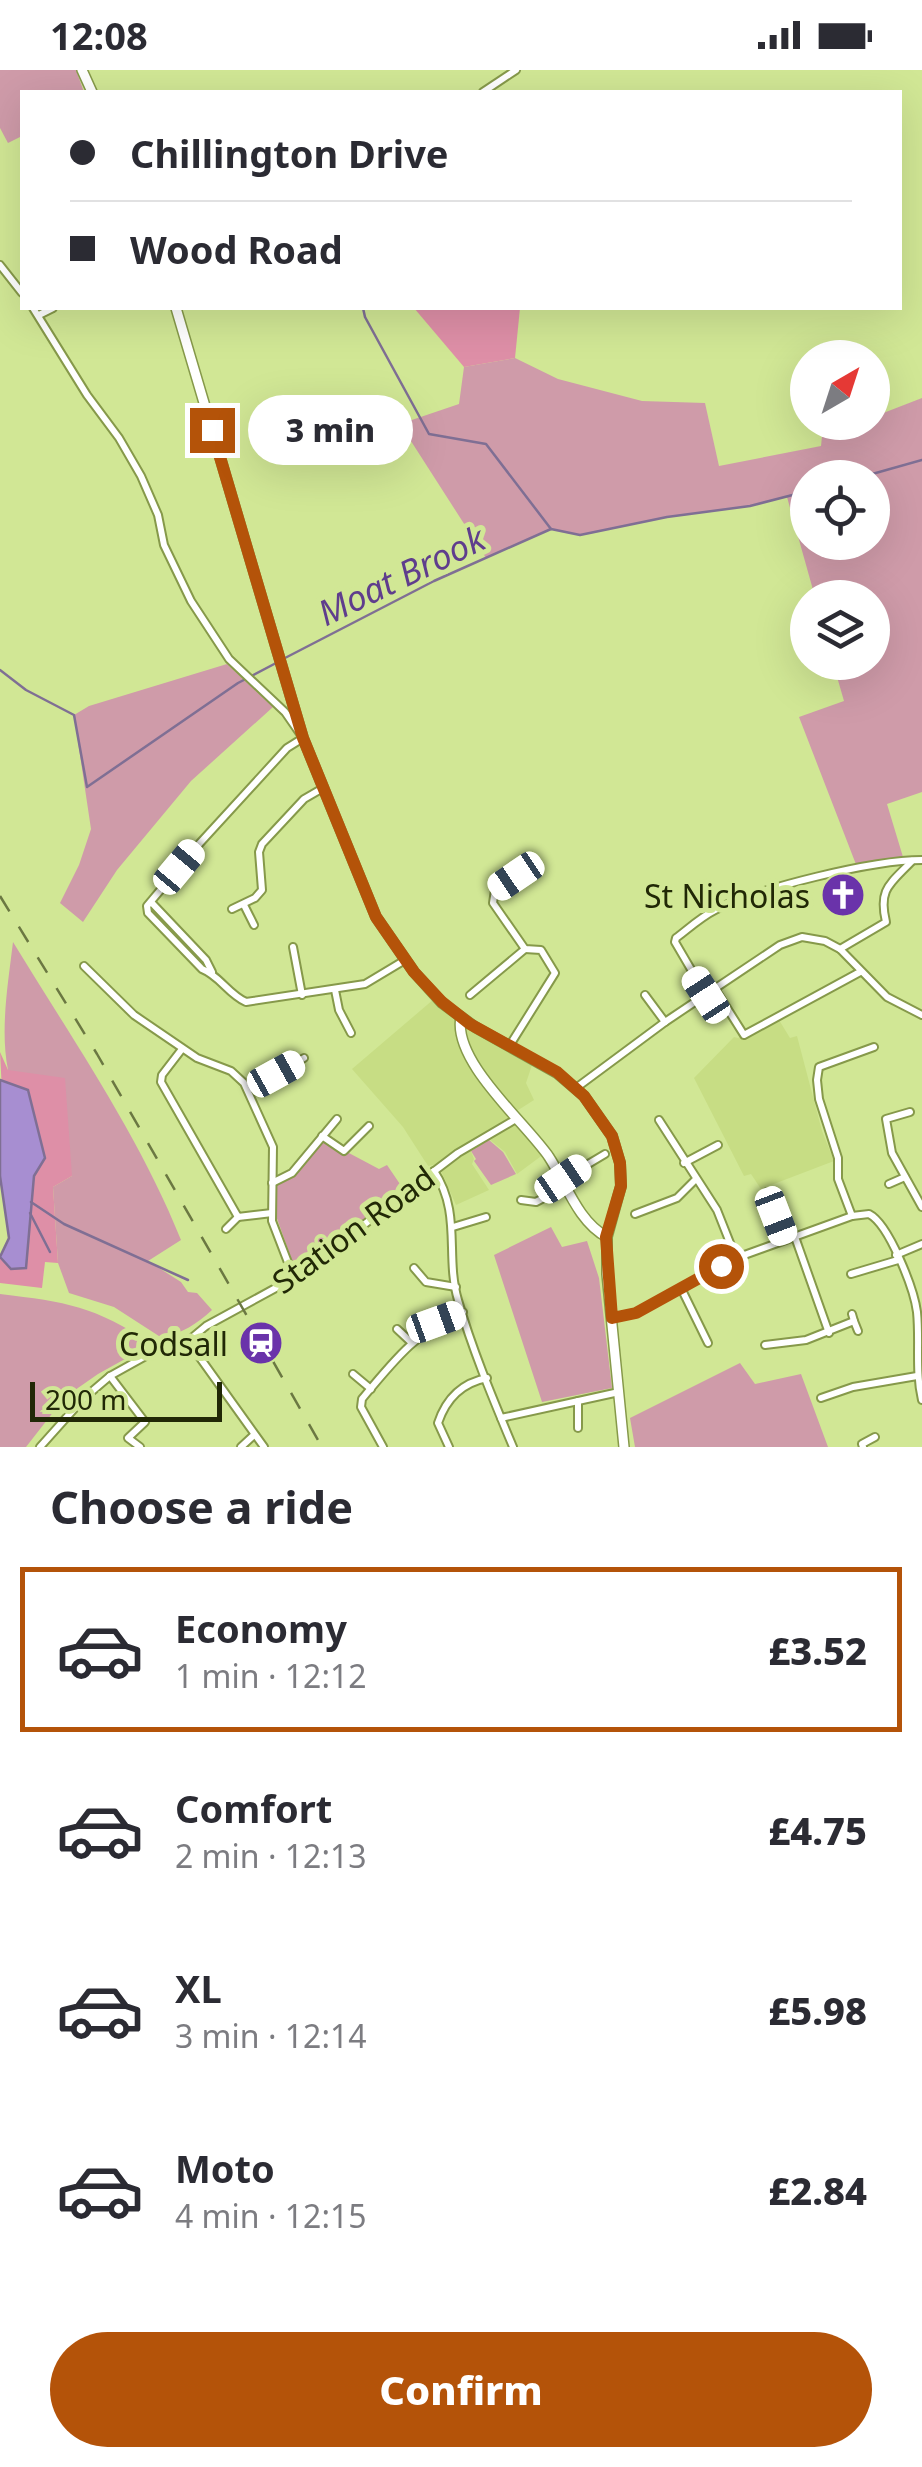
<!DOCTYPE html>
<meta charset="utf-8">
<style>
:root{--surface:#fff;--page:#f7f7f7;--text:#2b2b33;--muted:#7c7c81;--line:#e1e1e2;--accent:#b45309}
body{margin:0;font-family:"Noto Sans",sans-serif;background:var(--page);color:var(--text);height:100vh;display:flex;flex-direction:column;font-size:38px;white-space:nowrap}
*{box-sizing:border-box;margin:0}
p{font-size:32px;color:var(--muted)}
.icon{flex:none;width:55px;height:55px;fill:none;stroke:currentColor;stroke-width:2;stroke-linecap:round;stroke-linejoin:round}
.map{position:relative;height:1377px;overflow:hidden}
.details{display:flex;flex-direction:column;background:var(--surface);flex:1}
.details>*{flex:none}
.banner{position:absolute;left:20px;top:20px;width:882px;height:220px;border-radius:0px;box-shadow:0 10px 40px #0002;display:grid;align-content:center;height:220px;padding:0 50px;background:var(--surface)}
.needle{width:65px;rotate:39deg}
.tools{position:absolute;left:790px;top:270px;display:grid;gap:20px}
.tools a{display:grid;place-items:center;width:100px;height:100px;border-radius:50%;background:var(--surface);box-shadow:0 10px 40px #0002;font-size:50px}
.scale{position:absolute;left:30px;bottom:25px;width:192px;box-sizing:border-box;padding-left:10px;border:5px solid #212806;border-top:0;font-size:28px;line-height:35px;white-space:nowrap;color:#212806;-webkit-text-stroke:8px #d1e795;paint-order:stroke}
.end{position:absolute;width:45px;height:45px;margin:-22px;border:12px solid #b45309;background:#fff;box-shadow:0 0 0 5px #fff}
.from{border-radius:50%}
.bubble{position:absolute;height:70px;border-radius:35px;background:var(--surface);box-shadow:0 10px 40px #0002;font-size:32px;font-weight:800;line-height:70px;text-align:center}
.car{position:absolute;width:30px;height:60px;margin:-30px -15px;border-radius:12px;box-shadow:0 0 8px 2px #0007;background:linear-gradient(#fff 24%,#345 0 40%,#fff 0 76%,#345 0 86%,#fff 0)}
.banner b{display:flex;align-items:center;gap:35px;height:95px;font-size:38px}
.banner b+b{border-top:2px solid var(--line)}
.banner i{width:25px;height:25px;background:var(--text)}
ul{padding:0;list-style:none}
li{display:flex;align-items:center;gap:30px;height:165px;margin:0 20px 15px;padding:0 30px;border:5px solid transparent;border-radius:0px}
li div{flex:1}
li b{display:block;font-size:38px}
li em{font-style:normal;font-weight:800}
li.selected{border-color:var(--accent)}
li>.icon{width:90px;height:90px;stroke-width:1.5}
h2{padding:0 50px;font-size:45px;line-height:120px}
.button{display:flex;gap:20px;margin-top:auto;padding:20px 50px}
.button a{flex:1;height:115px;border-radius:60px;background:var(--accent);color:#fff;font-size:40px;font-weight:800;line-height:115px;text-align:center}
.status{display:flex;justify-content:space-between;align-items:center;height:70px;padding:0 50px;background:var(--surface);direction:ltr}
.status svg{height:28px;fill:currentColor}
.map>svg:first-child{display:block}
.built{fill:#c7dd84}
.green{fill:#cf9ba9;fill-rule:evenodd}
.forest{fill:#de8fa7}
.water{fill:#a78ed1;stroke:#7f6f94;stroke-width:2.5}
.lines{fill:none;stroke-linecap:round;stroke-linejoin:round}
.stream{stroke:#7f6f94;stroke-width:2.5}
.street-casing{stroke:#86994a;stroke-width:10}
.secondary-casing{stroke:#86994a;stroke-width:12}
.street{stroke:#fff;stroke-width:6}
.secondary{stroke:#fff;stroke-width:9}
.rail{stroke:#6b7842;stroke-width:2.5;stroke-dasharray:18 18;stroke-linecap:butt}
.route{stroke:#b45309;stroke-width:12}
.labels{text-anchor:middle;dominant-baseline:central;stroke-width:10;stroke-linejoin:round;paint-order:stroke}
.poi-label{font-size:32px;fill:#212806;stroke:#d1e795;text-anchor:end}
.street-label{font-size:32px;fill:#212806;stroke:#d1e795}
.water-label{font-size:35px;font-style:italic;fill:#5f3d8d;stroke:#d1e795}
</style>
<div class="status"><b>12:08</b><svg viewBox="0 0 49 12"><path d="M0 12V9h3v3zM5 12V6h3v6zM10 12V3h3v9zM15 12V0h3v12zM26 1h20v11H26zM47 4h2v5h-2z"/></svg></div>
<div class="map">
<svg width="922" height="1377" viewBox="0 0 922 1377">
<rect width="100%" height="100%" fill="#d1e795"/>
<g class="built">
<path d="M434 929 532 995 526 1013 534 1030 512 1044 544 1084 517 1104 505 1082 489 1069 470 1079 474 1089 472 1094 489 1120 456 1135 438 1094 428 1096 403 1057 352 999Z"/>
<path d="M779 950 790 968 797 966 822 1061 834 1091 761 1119 751 1104 744 1106 694 1008 734 967 738 968Z"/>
</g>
<g class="green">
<path d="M0 0H76L84 22H22V66L8 73 0 58Z"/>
<path d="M515 288 558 309 642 331 705 333 719 396 821 376 822 366 857 353 872 352 873 347 922 328V722L887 734 903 787 857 797 799 647 844 631 833 593 872 592V528L815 527 787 427 750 436 667 447 580 465 551 459 486 488 400 354 459 334 464 297ZM808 408H872V472H808Z"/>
<path d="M227 594 273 637 191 711 117 800 83 852 60 833 79 795 91 759 74 645 89 636Z"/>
<path d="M13 872C72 969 139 1065 181 1170L148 1191 181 1212 188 1222 197 1223 212 1240C196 1255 183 1262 162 1268L114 1237 69 1223 58 1193 53 1117 72 1106 8 1000C0 960 8 914 13 872Z"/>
<path d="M324 1069 342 1083 347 1082 379 1099 387 1095 404 1120 298 1197 294 1196 275 1143 276 1114 288 1109Z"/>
<path d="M489 1070 503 1082 516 1104 491 1115 474 1091 476 1089 471 1081Z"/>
<path d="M551 1157 562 1177 587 1171 599 1208 612 1318 542 1332 494 1185Z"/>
<path d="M0 1224C67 1232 94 1236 152 1274L98 1304 65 1327 26 1377H0Z"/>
<path d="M740 1293 755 1314 801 1304 828 1377H635L630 1348Z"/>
</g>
<g class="forest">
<path d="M414 238H520L515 288 464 297Z"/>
<path d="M0 982 8 1000 65 1008 72 1106 53 1117 58 1193 45 1192 42 1218 0 1213V1187L11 1199Z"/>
</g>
<path class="water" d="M0 1010 28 1020 45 1088 34 1106 26 1198 11 1199 0 1187 9 1168 0 1106Z"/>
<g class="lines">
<g class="stream">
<path d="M363 238 365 247 429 364 486 374 551 459"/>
<path d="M858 408 922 390"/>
<path d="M285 588 434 511 551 459 580 465 667 447 750 436 808 421"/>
<path d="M0 600 26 620 74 645 87 717 238 613 278 592"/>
<path d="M31 1132 64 1154 188 1210"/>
<path d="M30 1143 50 1182"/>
</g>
<defs>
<g id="street">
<path d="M483 22 516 0"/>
<path d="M0 195 22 223"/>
<path d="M33 238 87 325 119 368 141 406 158 445 164 475 191 531 229 589 285 642 303 668 287 678 200 773 147 836 148 843 202 899C220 906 228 924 246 932L365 914 405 890"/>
<path d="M39 245 53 238"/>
<path d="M151 832 206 890 212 902"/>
<path d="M244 835 254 855"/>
<path d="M232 839 255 828 262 820 259 782 262 774 304 729 323 718"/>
<path d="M293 877 302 925"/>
<path d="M840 879 886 852C878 819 890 814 912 791"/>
<path d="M84 896 134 945 197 988 231 1001 244 1013 273 1077 272 1151 294 1208"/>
<path d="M715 919 744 965 860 902"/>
<path d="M335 920 339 940 351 963"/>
<path d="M470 925 525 879"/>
<path d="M645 925 665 952"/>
<path d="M706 925 675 872 676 868C688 859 701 847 715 840 759 818 872 790 922 790"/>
<path d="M510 975 555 903 541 880 525 879 493 833 495 820 516 806"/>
<path d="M182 979 162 1005 161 1012 238 1147 272 1143"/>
<path d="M576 1018 665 952 780 875 802 867 825 871 840 879 887 927 922 945"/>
<path d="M248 1020 304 988"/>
<path d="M910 1042 886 1049 892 1083 922 1137"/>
<path d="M659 1050 717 1140 736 1188"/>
<path d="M322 1066 344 1081 369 1056"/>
<path d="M684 1093 718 1075"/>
<path d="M434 1101C462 1143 445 1186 458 1230 472 1279 493 1329 513 1377"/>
<path d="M563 1109 605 1084"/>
<path d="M272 1113 292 1103 337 1049"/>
<path d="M889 1114 905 1107"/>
<path d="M767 1122 785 1170"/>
<path d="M521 1130 536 1132 566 1116"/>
<path d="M635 1144 677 1128 695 1110"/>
<path d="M852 1146 838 1109V1088L819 1029 817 1010 819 997 874 977"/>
<path d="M453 1157 486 1147"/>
<path d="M226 1159 238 1147"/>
<path d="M795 1167 829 1263"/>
<path d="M896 1185 922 1174"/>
<path d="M414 1198 426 1212 456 1217"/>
<path d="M851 1204 898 1190"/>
<path d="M682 1220 708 1273"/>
<path d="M612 1248 636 1243 736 1188 852 1146 869 1144C889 1154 914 1219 917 1242 920 1272 915 1300 922 1330"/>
<path d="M854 1251 858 1261"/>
<path d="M397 1259 412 1273"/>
<path d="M188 1271 264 1377"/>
<path d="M765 1275 806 1270 854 1251 852 1244"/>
<path d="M353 1304 371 1319"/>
<path d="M110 1306 145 1352 128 1368 140 1377"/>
<path d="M821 1328 853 1317 917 1306"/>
<path d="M578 1331V1358"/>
<path d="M501 1348 619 1322"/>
<path d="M40 1377 83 1329 110 1306 164 1276 188 1271 206 1256 294 1208 458 1083 516 1049"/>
<path d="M241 1377 254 1365"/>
<path d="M383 1377 361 1337 362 1329C391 1294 419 1258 463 1242"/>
<path d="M449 1377 438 1353C446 1329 461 1313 487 1308"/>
<path d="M863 1377 862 1374 875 1367"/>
</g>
<g id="secondary">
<path d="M82 0 92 22"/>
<path d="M176 238 303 668 376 847 414 902 442 933 475 957 557 1003 584 1026 612 1066 620 1093 621 1116 607 1167V1204L624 1377"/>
<path d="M461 947C452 991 525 1052 549 1087 566 1113 578 1152 607 1167"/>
</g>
</defs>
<use href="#street" class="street-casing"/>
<use href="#secondary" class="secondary-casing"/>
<use href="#street" class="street"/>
<use href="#secondary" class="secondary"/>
<path class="rail" d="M0 826 97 984 322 1377"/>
</g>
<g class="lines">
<path class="route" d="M212 360 303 668 376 847 414 902 442 932 470 954 557 1002 584 1026 612 1066 620 1093 621 1116 606 1167 612 1248 636 1243 721 1196"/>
</g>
<defs>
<symbol id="church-disc" viewBox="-11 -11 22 22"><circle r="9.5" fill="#6a33aa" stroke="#d1e795"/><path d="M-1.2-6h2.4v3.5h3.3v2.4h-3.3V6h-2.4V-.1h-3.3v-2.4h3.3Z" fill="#fff"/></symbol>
<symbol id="station-disc" viewBox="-11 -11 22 22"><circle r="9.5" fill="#6a33aa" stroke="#d1e795"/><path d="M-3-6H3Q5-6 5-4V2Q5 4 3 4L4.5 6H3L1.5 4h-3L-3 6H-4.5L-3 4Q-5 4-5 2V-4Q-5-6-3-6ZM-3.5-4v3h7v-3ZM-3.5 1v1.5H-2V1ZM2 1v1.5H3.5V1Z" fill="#fff"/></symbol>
</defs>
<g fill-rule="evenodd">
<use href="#church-disc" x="818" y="800" width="50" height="50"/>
<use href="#station-disc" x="236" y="1248" width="50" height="50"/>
</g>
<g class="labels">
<g class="poi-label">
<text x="810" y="825">St Nicholas</text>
<text x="228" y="1273">Codsall</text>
</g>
<g class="street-label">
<text transform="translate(353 1159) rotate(-36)">Station Road</text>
</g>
<g class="water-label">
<text transform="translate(401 505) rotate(-26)">Moat Brook</text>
</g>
</g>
</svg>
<div class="tools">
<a><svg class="needle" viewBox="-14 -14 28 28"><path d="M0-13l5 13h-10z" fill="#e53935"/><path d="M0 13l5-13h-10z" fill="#7c7c81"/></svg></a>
<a><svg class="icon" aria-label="locate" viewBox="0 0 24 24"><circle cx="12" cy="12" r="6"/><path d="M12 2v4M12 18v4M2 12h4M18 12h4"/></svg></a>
<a><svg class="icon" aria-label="layers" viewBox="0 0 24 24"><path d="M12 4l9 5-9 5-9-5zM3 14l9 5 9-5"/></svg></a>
</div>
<div class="scale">200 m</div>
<i class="end from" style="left:721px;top:1196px"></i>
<i class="end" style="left:212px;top:360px"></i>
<div class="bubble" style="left:248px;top:325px;width:165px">3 min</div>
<i class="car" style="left:179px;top:797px;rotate:40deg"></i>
<i class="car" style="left:516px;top:806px;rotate:236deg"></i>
<i class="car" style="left:706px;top:925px;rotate:327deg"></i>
<i class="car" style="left:276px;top:1004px;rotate:61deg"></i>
<i class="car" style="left:563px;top:1109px;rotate:56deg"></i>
<i class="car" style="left:776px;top:1146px;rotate:159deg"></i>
<i class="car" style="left:436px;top:1252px;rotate:70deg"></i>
<div class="banner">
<b><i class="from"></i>Chillington Drive</b>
<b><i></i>Wood Road</b>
</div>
</div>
<section class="details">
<h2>Choose a ride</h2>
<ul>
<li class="selected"><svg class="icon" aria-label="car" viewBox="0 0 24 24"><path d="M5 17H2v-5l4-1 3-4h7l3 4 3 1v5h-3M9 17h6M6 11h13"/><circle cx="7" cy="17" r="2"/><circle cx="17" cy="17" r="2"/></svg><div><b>Economy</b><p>1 min · 12:12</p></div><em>£3.52</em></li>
<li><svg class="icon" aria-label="car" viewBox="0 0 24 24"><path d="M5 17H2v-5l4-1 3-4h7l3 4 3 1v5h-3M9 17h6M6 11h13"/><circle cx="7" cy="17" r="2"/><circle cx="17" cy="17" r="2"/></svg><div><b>Comfort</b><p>2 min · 12:13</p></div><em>£4.75</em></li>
<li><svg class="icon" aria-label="car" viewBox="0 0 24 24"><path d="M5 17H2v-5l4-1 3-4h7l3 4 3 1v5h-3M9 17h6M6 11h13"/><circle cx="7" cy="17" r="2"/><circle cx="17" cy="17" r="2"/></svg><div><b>XL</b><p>3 min · 12:14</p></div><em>£5.98</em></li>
<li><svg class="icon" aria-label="car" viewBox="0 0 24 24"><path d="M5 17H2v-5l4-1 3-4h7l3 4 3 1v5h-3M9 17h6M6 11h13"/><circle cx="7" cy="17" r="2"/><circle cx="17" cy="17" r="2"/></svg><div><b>Moto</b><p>4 min · 12:15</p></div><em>£2.84</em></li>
</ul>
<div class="button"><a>Confirm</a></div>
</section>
